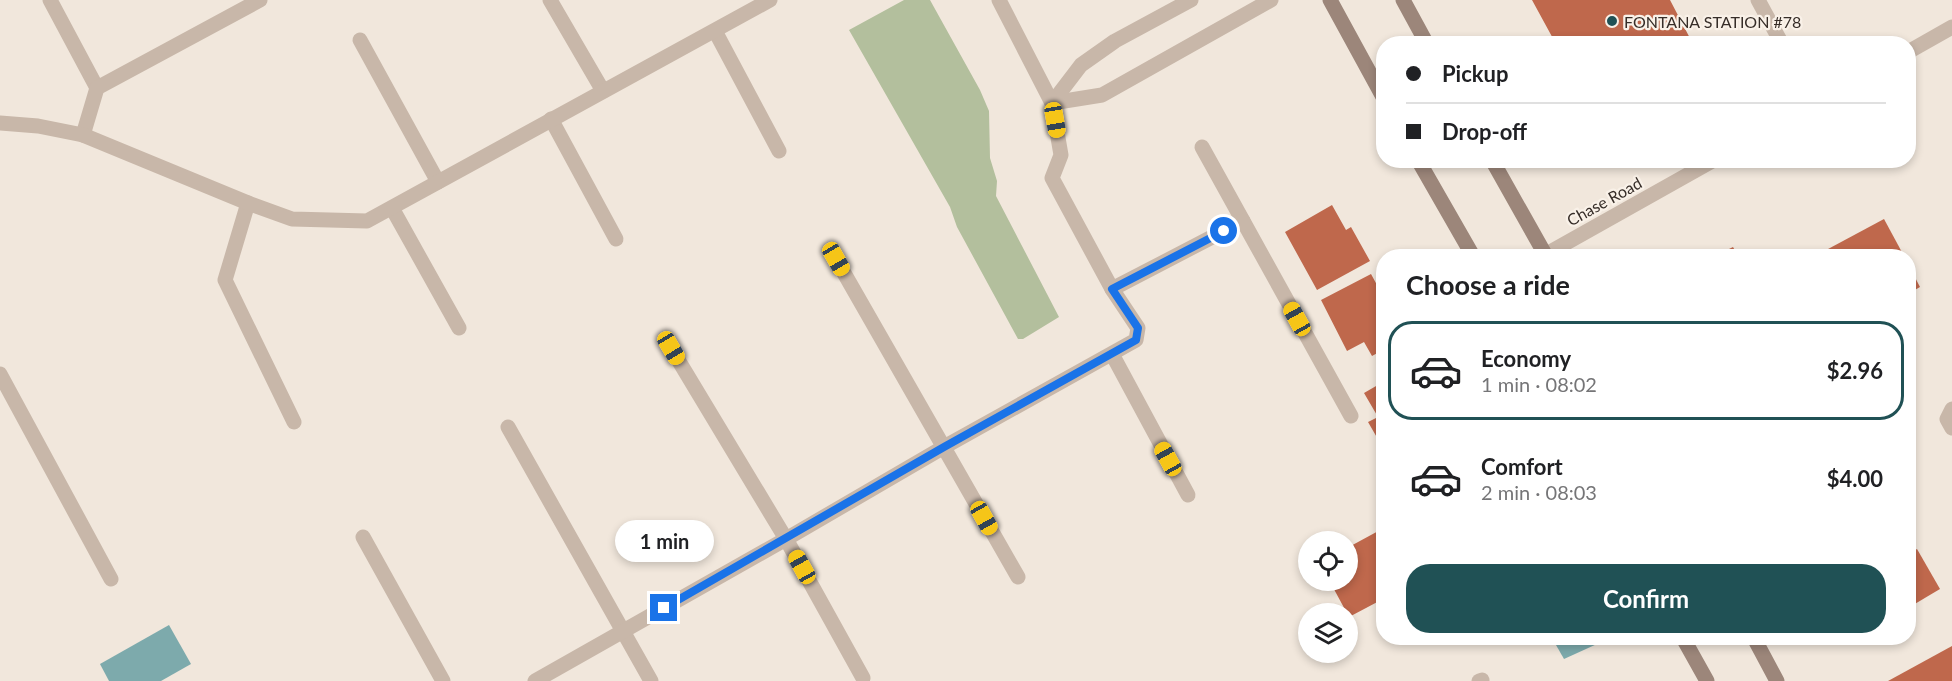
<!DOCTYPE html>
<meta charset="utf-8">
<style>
:root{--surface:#fff;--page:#f2f2f2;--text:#202124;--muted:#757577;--line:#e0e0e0;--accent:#205155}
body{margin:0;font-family:Lato,sans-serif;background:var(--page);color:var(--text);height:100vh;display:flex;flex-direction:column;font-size:22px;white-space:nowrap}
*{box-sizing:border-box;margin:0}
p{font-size:20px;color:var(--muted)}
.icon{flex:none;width:33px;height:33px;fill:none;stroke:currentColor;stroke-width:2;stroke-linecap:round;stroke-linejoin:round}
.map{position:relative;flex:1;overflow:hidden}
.panel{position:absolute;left:1376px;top:249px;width:540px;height:396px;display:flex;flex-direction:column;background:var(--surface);border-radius:24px;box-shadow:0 3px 9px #0003}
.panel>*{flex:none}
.banner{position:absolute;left:1376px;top:36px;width:540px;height:132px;border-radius:24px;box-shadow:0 3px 9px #0003;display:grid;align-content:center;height:132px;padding:0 30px;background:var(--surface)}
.buttons{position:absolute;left:1298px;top:531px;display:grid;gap:12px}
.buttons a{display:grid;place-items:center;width:60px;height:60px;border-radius:50%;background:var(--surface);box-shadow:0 3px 9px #0003;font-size:30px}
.end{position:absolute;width:27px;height:27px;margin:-14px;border:8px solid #1a73e8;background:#fff;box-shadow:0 0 0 3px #fff}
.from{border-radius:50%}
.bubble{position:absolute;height:42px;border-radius:21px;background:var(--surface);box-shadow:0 3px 9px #0003;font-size:20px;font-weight:700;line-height:42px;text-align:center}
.car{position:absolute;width:18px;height:36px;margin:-18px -9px;border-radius:8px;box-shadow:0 0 4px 2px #0007;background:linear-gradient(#f5c518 24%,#345 0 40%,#f5c518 0 76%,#345 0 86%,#f5c518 0)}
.banner b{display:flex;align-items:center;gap:21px;height:57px;font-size:22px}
.banner b+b{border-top:2px solid var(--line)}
.banner i{width:15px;height:15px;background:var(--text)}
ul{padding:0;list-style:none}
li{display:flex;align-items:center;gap:18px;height:99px;margin:0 12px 9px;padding:0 18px;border:3px solid transparent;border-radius:24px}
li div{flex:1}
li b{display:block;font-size:22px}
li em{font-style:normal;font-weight:700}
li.selected{border-color:var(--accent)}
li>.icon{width:54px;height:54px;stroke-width:1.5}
h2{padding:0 30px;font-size:27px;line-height:72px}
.primary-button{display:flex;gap:12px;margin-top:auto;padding:12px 30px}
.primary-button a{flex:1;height:69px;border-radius:24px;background:var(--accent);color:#fff;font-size:24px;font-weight:700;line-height:69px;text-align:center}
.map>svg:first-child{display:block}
.green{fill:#b3bf9d}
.water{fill:#7daaac}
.building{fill:#bf684c}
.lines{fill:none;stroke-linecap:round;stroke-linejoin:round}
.service{stroke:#c8b7a9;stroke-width:15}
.minor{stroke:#c8b7a9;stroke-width:15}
.secondary{stroke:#9c867a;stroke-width:15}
.route{stroke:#1a73e8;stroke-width:8}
.poi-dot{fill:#205155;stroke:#f9f1e8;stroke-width:2}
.labels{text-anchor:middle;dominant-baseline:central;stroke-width:4.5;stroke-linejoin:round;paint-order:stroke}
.poi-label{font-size:16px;fill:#362d28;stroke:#f9f1e8;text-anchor:start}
.street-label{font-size:16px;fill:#362d28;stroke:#f9f1e8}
</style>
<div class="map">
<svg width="1952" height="681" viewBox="0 0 1952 681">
<rect width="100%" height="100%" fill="#f1e7dc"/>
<path class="green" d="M904 0H930L980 90 989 111 990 158 997 181 996 196 1059 317 1023 339H1018L957 227 950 207 849 30Z"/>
<g class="water">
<path d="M169 625 191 664 161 681H109L100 664Z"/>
<path d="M1552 638H1607L1608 639 1564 659Z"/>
</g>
<g class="building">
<path d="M1532 0H1670L1693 44H1563L1562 42 1556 44Z"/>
<path d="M1332 205 1346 230 1351 227 1370 261 1317 290 1285 232Z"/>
<path d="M1884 219 1904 256H1815Z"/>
<path d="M1733 247 1738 256H1715Z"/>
<path d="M1908 264 1920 287 1908 294Z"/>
<path d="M1371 274 1383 296V350L1372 356 1364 342 1347 351 1321 300Z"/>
<path d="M1383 382V438L1379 441 1368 422 1378 417 1364 393Z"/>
<path d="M1382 529 1383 599 1349 617 1329 580H1347V548Z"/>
<path d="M1917 549 1940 589 1908 608V554Z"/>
<path d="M1952 646V681H1888Z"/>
</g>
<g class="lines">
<g class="service">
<path d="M50 0 97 88"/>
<path d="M550 0 603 91"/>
<path d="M1758 0 1782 44"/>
<path d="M715 31 779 151"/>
<path d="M360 40 438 182"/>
<path d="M551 119 616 239"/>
<path d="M83 135 97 88 260 0"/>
<path d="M1202 147 1243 221"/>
<path d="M248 203 225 280 294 422"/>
<path d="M392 208 459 328"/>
<path d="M836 259 1018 577"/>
<path d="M1112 289 1243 221 1351 416"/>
<path d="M671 348 786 539 863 678"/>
<path d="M1112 354 1188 495"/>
<path d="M0 374 111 579"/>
<path d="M508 427 651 681"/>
<path d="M363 537 443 681"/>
</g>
<g class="minor">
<path d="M1908 52 1952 27"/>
<path d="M1052 103 1102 95 1271 0"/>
<path d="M1052 103 1081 65 1115 41 1191 0"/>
<path d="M0 123 38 126 83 135 248 203 292 219 367 221 770 0"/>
<path d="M1543 256 1714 160"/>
<path d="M1952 409 1947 419 1952 428"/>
<path d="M535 681 786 539 944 447 1136 340 1138 328 1112 289 1052 178 1061 155 1052 103 999 0"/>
<path d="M1479 681 1482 680"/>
</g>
<g class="secondary">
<path d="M1330 0 1383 97"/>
<path d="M1403 0 1427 44"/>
<path d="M1418 160 1473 256"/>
<path d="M1492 160 1546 256"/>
<path d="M1683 638 1707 681"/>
<path d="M1754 638 1777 681"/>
</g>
</g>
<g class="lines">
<path class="route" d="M664 608 944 447 1136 340 1138 328 1112 289 1224 231"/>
</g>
<circle class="poi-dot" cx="1612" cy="21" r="6"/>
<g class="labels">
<g class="poi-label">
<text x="1624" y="21">FONTANA STATION #78</text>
</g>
<g class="street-label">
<text transform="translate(1604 201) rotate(-29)">Chase Road</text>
</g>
</g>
</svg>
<div class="buttons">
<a><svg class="icon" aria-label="locate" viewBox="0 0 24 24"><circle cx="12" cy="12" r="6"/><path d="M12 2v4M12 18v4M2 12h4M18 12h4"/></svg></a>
<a><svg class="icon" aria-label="layers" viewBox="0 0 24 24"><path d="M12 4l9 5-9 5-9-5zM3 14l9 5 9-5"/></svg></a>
</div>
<i class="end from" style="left:1224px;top:231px"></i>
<i class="end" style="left:664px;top:608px"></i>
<div class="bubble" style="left:615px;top:520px;width:99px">1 min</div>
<i class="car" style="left:1055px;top:120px;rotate:170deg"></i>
<i class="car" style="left:836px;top:259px;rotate:150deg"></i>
<i class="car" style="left:1297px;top:319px;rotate:331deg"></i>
<i class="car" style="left:671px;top:348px;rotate:149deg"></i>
<i class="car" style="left:1168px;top:459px;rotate:331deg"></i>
<i class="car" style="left:984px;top:518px;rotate:151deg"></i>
<i class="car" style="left:802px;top:567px;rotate:331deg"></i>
<div class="banner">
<b><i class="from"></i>Pickup</b>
<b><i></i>Drop-off</b>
</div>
<section class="panel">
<h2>Choose a ride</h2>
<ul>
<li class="selected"><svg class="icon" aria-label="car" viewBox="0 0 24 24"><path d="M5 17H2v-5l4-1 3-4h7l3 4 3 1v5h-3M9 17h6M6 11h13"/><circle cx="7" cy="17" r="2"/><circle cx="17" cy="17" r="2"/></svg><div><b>Economy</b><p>1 min · 08:02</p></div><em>$2.96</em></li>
<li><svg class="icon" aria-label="car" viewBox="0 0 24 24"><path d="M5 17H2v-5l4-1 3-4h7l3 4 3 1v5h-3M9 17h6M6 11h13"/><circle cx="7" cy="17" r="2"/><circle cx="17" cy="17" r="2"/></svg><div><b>Comfort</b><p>2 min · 08:03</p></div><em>$4.00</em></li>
</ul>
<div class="primary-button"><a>Confirm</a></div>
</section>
</div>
